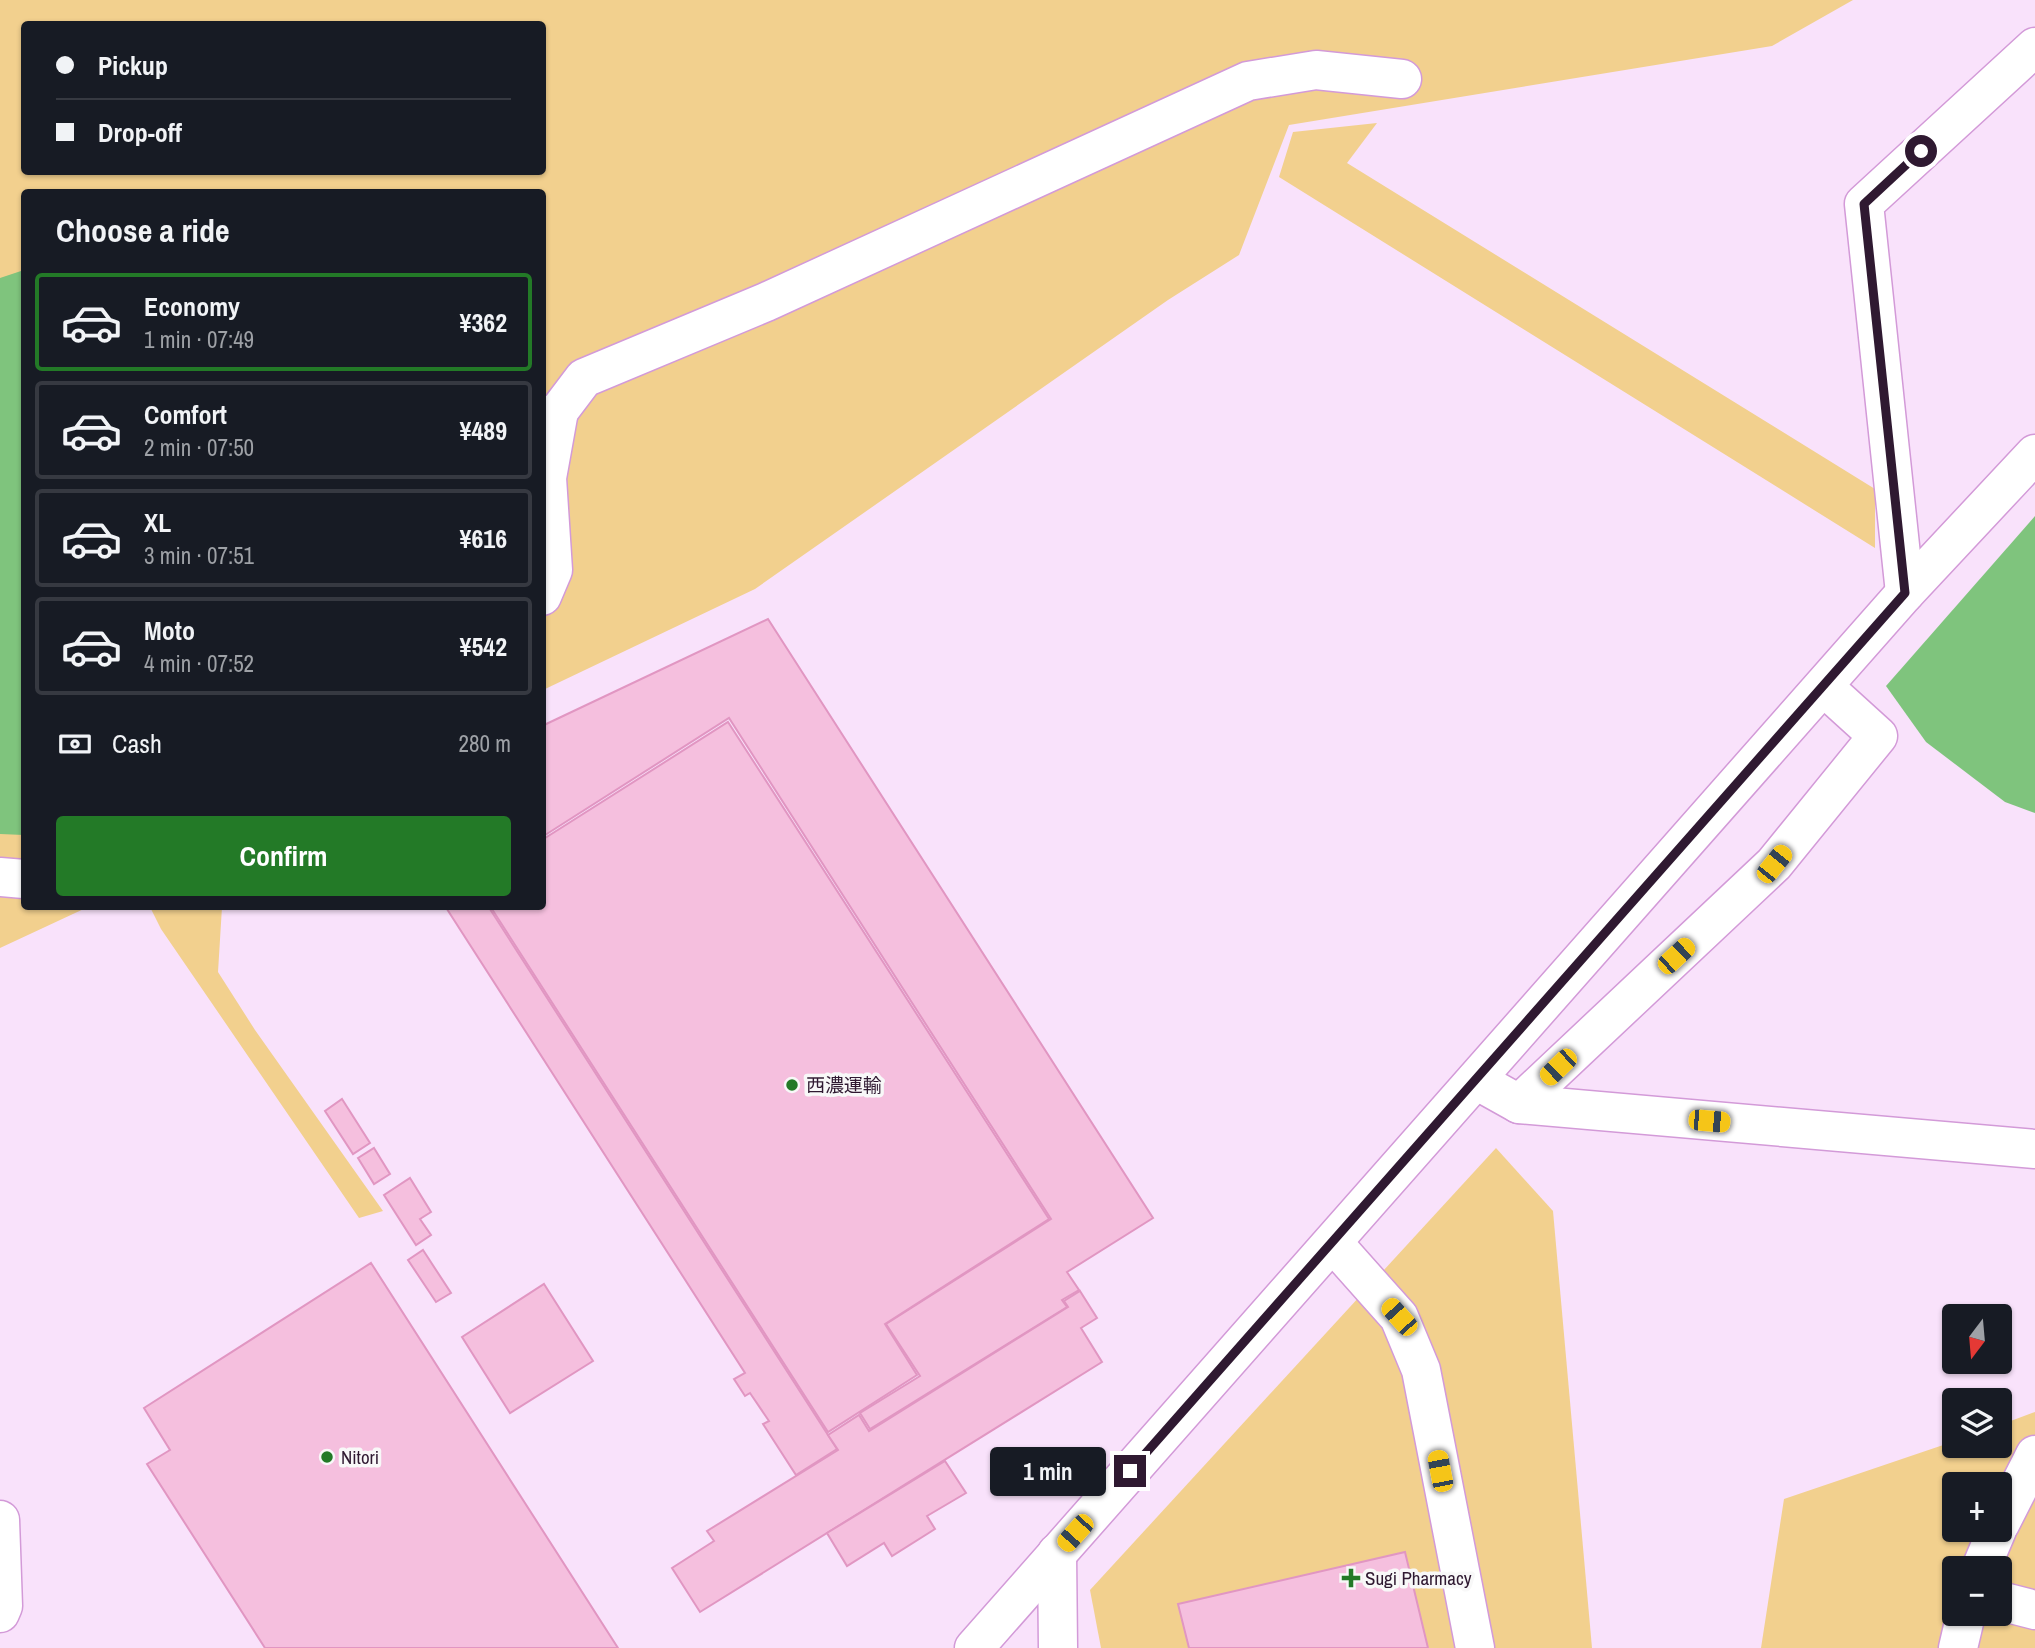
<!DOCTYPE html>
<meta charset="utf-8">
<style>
:root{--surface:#171b24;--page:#20242c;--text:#f1f3f6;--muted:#9ea1a6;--line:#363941;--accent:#237a27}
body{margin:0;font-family:"Archivo Narrow","Noto Sans JP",sans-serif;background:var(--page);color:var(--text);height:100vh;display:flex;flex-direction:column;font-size:26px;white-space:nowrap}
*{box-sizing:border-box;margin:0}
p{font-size:23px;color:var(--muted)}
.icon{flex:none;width:38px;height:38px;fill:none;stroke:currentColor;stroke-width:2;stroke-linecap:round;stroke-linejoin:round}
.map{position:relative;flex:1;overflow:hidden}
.drawer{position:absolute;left:21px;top:189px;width:525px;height:721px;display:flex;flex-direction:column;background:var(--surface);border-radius:7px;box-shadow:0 2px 5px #0004}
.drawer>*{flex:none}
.guide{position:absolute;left:21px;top:21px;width:525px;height:154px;border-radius:7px;box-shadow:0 2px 5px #0004;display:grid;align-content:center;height:154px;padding:0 35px;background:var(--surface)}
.needle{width:46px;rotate:196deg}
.controls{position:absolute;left:1942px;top:1304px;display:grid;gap:14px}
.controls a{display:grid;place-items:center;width:70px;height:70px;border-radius:7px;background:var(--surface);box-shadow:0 2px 5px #0004;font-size:35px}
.end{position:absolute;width:32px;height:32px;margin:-16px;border:9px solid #2f1931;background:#fff;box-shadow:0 0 0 4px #fff}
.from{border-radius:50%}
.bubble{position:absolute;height:49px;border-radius:7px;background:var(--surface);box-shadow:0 2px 5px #0004;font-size:23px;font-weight:800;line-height:49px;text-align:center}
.car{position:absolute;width:21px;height:42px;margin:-21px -10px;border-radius:9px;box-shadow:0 0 5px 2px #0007;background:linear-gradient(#f5c518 24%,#345 0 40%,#f5c518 0 76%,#345 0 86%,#f5c518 0)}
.guide b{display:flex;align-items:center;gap:24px;height:66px;font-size:26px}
.guide b+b{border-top:2px solid var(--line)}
.guide i{width:18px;height:18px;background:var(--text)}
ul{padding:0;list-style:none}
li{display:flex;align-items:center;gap:21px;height:98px;margin:0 14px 10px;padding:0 21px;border:4px solid var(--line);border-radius:7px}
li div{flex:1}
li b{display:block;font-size:26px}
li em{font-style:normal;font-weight:800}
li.active{border-color:var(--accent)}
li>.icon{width:63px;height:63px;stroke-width:1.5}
h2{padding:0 35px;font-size:32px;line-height:84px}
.pay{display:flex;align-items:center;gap:18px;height:77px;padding:0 35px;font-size:26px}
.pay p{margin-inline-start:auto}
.button{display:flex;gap:14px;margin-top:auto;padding:14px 35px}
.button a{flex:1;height:80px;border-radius:7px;background:var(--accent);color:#fff;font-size:28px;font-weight:800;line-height:80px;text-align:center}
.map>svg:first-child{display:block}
.green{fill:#f2d08e;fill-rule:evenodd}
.water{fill:#7fc47d}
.building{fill:#f5bfde;stroke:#e196c2;stroke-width:2}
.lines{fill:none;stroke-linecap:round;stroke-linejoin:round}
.minor-casing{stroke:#d39ad8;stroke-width:41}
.minor{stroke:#fff;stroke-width:38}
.route{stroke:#2f1931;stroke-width:9}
.poi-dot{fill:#237a27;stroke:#f8f8f8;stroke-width:2.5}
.labels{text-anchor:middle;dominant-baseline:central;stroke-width:7;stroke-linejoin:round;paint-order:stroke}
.poi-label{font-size:19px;fill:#2f1931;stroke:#f8f8f8;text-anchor:start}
</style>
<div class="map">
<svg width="2035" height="1648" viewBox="0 0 2035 1648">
<rect width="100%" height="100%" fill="#f9e2fb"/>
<g class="green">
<path d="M0 0H1853L1772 46 1289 125 1239 255 1168 300 755 589 543 690 542 192H24V906L88 907 0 948ZM24 24H542V172H24Z"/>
<path d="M1377 123 1347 163 1875 489V548L1279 177 1293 132Z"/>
<path d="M150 907H222L218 972 255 1030 383 1211 359 1218 161 929Z"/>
<path d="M1496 1148 1553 1211 1592 1648H1101L1090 1590Z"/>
<path d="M2035 1412V1648H1761L1784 1499 1955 1441V1446H2000V1425ZM1955 1484H2000V1530H1955ZM1955 1568H2000V1614H1955Z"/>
</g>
<g class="water">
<path d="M24 270V835L0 834V278Z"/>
<path d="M2035 516V813L2005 802 1926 742 1886 686Z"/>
</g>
<g class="building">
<path d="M768 619 1153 1218 1067 1272 1079 1290 1062 1300 1067 1307 870 1429 860 1413 920 1376 886 1324 1051 1219 729 718 542 837V726Z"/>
<path d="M728 722 1049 1219 885 1324 917 1375 828 1432 490 906H542V840Z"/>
<path d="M445 906H488L837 1449 796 1475 763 1424 769 1421 750 1393 745 1396 734 1379 745 1373Z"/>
<path d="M342 1099 370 1143 353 1154 325 1111Z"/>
<path d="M374 1148 390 1174 374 1184 358 1158Z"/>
<path d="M410 1178 431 1212 420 1219 431 1235 416 1245 384 1195Z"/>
<path d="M423 1250 451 1293 436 1302 408 1260Z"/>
<path d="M371 1263 618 1648H265L147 1464 170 1450 144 1408Z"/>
<path d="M544 1284 593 1361 510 1413 462 1337Z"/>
<path d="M1080 1291 1097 1318 1081 1328 1102 1362 700 1612 672 1568 714 1541 707 1531 838 1450 828 1435 859 1415 869 1431 1068 1307 1064 1301Z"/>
<path d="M945 1461 966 1493 927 1516 935 1529 892 1556 884 1543 847 1566 827 1533Z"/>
<path d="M1405 1552 1428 1648H1189L1178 1604Z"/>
</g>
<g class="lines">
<defs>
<g id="minor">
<path d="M542 419 559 411 584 378 766 302 1248 81 1316 70 1402 79"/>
<path d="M1905 593 1864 204 2035 47"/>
<path d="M542 596 553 570 547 478 559 411"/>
<path d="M0 877 24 879"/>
<path d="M1476 1080 1519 1104 1774 864 1878 736 1824 687"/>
<path d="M1519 1104 2035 1149"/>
<path d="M1333 1243 1399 1317 1421 1370 1475 1648"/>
<path d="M0 1520 3 1606 0 1613"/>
<path d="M2000 1524 2035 1455"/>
<path d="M1057 1553 1058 1648"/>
<path d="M1981 1568 1997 1530"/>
<path d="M2000 1601 2035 1610"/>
<path d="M974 1648 1905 593 2035 454"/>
<path d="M1958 1648 1966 1614"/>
</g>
</defs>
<use href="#minor" class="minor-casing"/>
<use href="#minor" class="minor"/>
</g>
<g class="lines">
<path class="route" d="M1130 1471 1905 593 1864 204 1921 151"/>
</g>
<g class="poi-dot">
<circle cx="792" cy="1085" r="7"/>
<circle cx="327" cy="1457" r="7"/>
<path d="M1347.5 1567.5h7v7h7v7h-7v7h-7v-7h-7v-7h7z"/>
</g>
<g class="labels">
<g class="poi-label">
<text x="806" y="1085">西濃運輸</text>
<text x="341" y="1457">Nitori</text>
<text x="1365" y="1578">Sugi Pharmacy</text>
</g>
</g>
</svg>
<div class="controls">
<a><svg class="needle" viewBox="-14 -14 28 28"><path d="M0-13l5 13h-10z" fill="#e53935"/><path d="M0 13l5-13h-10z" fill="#9ea1a6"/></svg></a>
<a><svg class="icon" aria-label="layers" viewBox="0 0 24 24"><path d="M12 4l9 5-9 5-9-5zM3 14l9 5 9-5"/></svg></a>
<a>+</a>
<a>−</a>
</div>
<i class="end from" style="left:1921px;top:151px"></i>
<i class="end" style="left:1130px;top:1471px"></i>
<div class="bubble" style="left:990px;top:1447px;width:116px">1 min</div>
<i class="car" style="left:1774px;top:864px;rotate:39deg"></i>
<i class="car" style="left:1676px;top:956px;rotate:47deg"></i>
<i class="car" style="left:1558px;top:1067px;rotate:226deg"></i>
<i class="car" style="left:1709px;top:1121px;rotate:95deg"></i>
<i class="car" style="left:1399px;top:1317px;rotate:318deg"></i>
<i class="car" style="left:1440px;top:1471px;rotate:349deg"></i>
<i class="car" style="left:1075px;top:1533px;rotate:222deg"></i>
<div class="guide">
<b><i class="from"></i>Pickup</b>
<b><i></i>Drop-off</b>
</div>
<section class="drawer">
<h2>Choose a ride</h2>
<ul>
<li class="active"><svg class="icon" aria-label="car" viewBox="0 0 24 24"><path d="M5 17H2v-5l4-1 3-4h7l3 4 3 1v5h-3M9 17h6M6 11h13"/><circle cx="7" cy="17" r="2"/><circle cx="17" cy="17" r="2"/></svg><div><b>Economy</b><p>1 min · 07:49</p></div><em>¥362</em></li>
<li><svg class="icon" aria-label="car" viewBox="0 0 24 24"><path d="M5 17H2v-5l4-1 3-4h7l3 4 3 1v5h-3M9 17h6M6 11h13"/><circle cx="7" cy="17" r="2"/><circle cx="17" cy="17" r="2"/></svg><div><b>Comfort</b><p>2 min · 07:50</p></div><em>¥489</em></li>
<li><svg class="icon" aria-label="car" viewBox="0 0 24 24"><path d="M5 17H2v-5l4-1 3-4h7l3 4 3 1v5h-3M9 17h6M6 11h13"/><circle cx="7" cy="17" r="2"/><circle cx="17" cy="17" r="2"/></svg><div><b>XL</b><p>3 min · 07:51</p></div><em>¥616</em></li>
<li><svg class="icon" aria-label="car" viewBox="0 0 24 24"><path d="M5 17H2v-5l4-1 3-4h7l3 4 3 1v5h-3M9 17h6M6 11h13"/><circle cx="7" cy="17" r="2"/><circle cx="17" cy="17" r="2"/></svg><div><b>Moto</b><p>4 min · 07:52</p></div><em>¥542</em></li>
</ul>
<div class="pay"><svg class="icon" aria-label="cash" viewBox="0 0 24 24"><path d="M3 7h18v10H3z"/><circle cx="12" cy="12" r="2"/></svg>Cash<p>280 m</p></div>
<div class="button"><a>Confirm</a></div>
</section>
</div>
